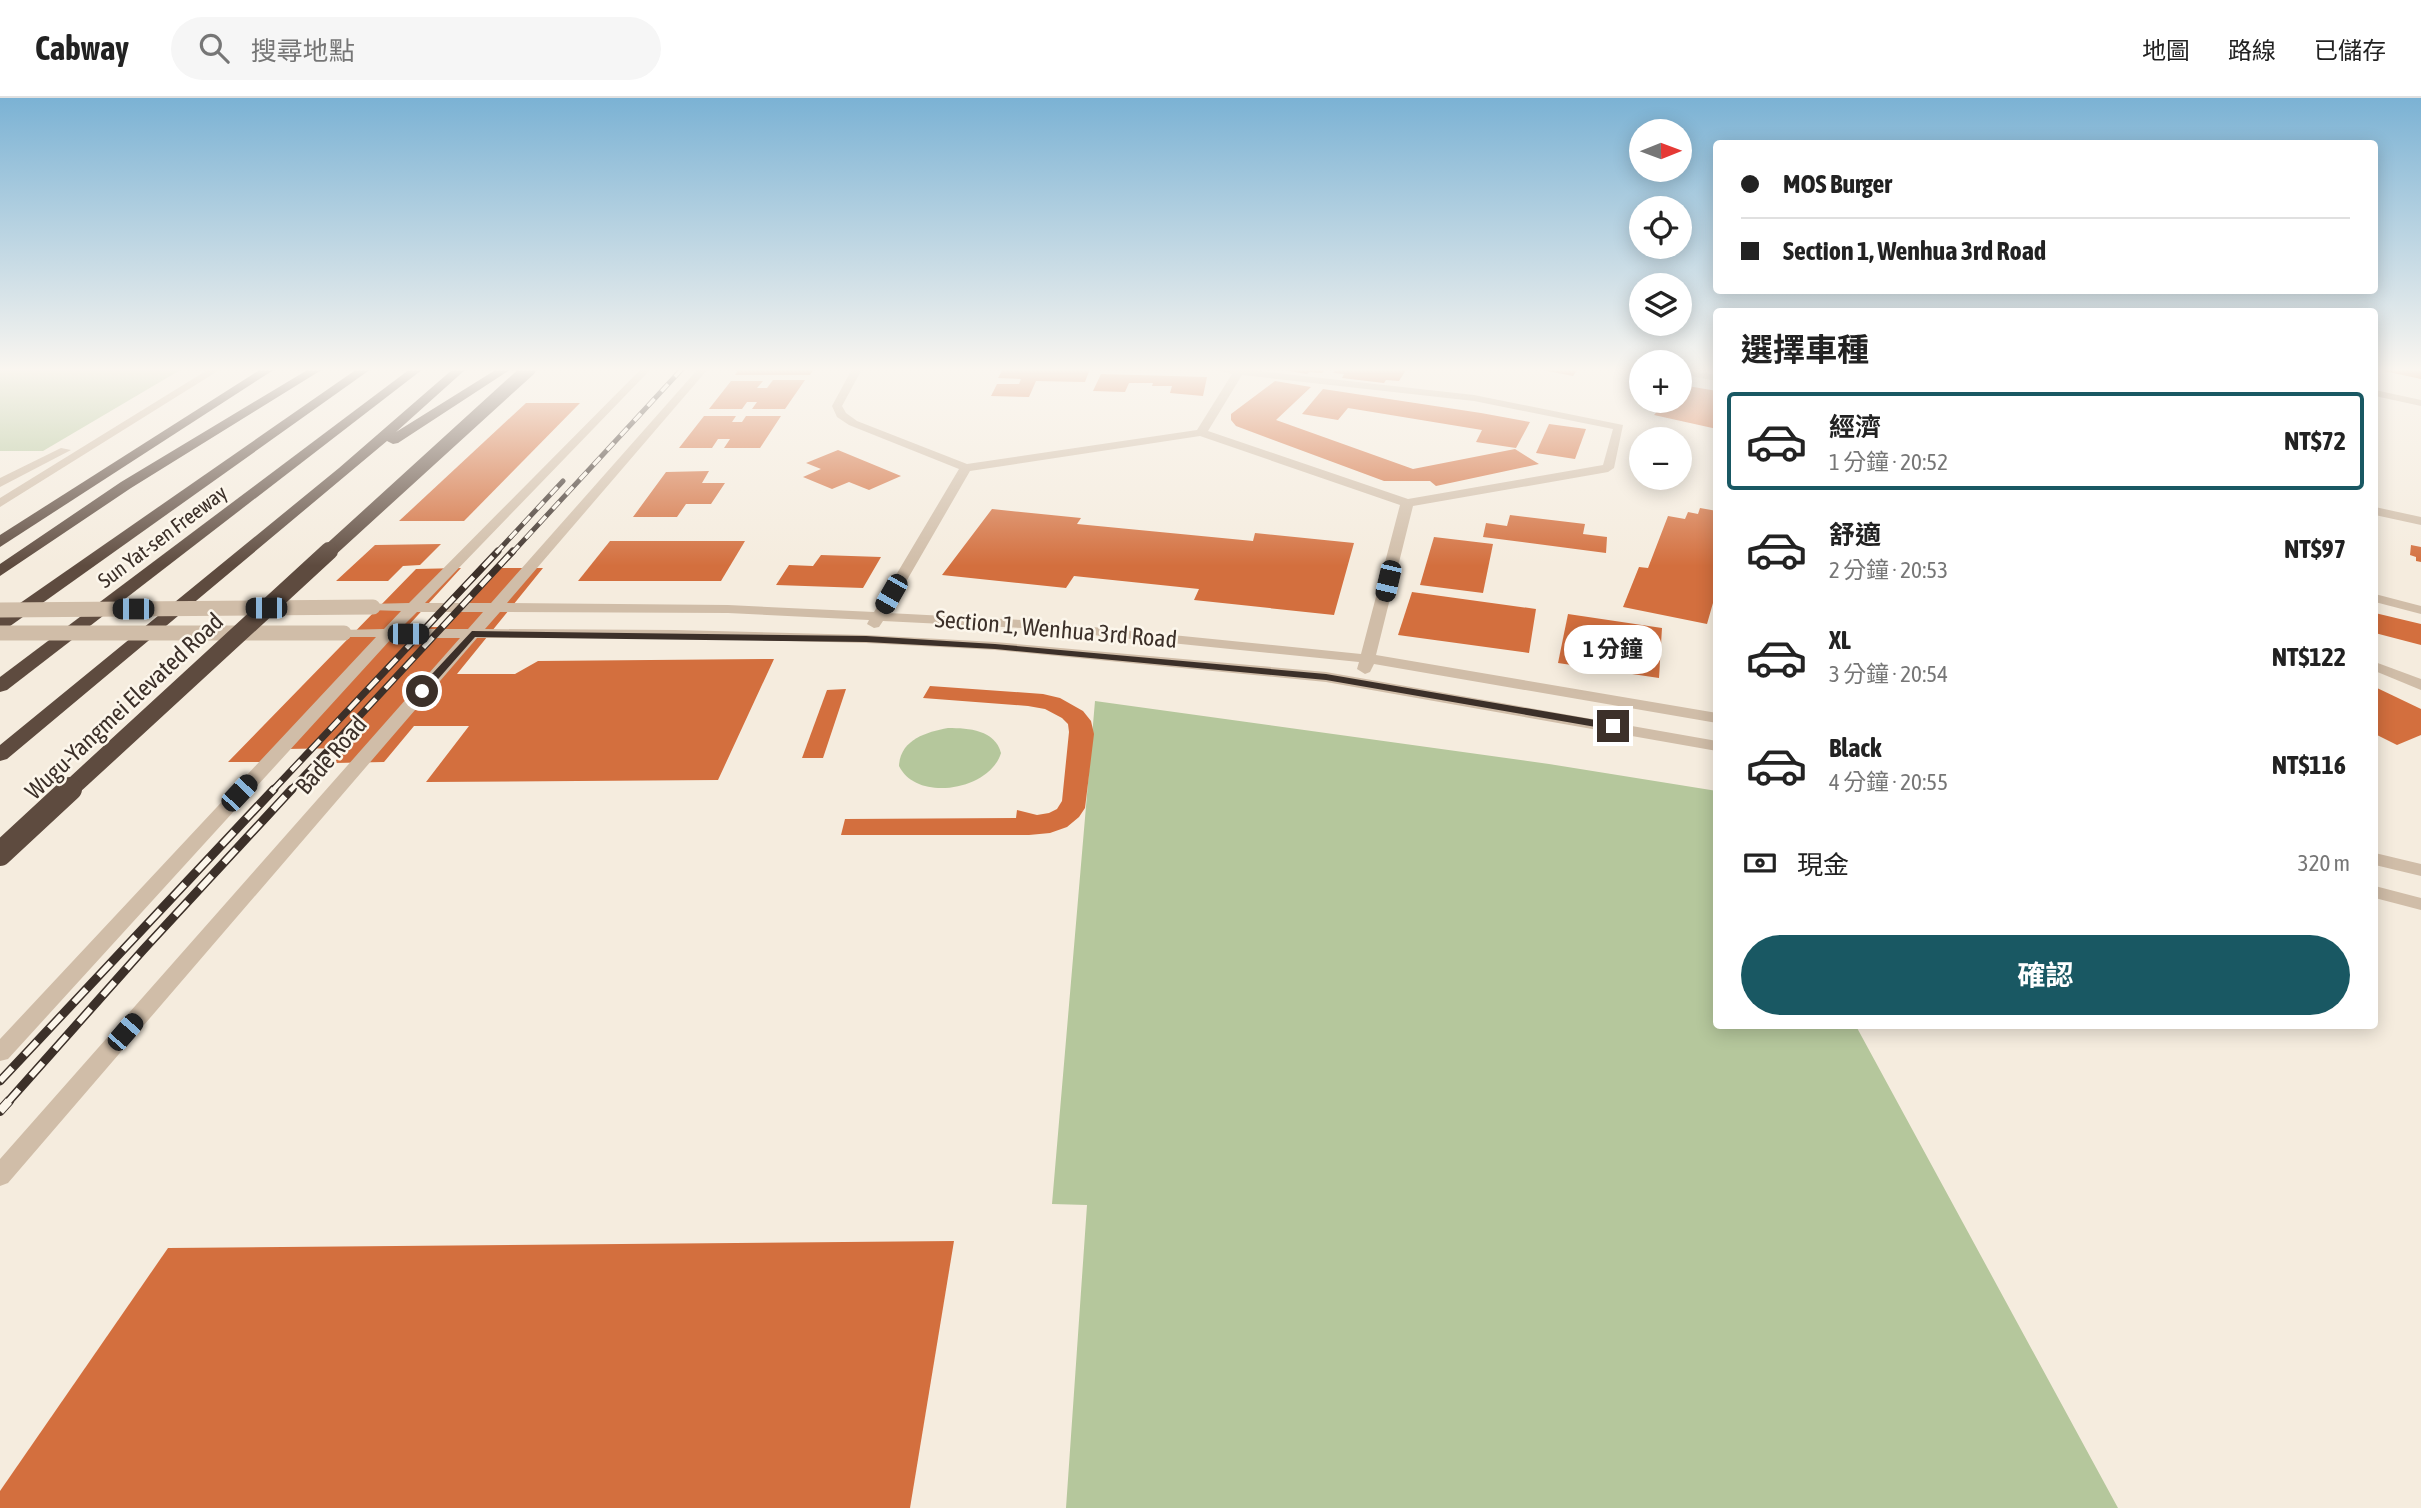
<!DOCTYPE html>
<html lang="zh-TW">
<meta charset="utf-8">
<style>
:root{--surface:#fff;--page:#f6f6f6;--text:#222;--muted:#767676;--line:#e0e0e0;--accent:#195863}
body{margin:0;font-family:"Asap Condensed","Noto Sans TC",sans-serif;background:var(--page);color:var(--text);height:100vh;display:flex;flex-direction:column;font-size:26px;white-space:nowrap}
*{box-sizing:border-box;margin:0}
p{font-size:23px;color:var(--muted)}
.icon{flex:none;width:38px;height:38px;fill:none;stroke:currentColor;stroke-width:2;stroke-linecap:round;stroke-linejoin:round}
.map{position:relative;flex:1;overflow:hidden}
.panel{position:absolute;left:1713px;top:210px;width:665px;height:721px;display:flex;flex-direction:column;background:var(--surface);border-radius:7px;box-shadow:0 4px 18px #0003}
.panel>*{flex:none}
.guide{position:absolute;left:1713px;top:42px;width:665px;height:154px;border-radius:7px;box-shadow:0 4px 18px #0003;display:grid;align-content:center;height:154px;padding:0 28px;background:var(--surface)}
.needle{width:46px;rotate:89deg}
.buttons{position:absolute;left:1629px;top:21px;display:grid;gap:14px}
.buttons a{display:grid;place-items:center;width:63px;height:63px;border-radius:50%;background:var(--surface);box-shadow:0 4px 18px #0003;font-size:35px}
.end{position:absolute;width:32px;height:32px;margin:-16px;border:9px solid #3c3029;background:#fff;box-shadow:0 0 0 4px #fff}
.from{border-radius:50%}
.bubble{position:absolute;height:49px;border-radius:24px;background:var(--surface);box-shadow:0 4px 18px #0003;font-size:23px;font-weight:700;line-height:49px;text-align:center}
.car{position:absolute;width:21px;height:42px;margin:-21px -10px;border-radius:9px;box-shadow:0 0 5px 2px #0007;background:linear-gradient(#222 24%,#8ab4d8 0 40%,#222 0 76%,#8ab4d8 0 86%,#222 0)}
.guide b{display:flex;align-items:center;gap:24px;height:66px;font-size:26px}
.guide b+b{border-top:2px solid var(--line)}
.guide i{width:18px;height:18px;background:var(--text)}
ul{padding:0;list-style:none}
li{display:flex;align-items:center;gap:21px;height:98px;margin:0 14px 10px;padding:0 14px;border:4px solid transparent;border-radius:7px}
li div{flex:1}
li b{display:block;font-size:26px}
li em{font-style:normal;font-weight:700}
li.current{border-color:var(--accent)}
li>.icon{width:63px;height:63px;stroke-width:1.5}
h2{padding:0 28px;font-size:32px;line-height:84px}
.pay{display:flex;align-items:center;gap:18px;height:77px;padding:0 28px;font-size:26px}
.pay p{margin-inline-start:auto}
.button{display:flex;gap:14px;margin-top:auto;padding:14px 28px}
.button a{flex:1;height:80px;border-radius:42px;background:var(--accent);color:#fff;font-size:28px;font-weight:700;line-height:80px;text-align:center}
header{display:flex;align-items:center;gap:42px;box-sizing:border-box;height:98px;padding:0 35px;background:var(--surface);border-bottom:2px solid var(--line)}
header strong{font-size:33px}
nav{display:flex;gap:38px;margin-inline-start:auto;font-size:24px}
.search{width:490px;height:63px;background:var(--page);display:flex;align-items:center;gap:18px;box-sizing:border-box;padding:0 24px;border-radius:38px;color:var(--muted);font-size:26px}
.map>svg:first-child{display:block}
.green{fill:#b5c79c}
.building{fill:#d36f3e}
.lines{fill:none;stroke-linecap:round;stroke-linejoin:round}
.minor{fill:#d0bda8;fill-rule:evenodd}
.highway{fill:#5e4b3f;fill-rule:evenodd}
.rail-far3-casing{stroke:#3c3029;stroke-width:5}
.rail-far2-casing{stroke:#3c3029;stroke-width:7}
.rail-far1-casing{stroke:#3c3029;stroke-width:9}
.rail-casing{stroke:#3c3029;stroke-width:10}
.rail-far3{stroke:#fcf6eb;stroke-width:3.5;stroke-dasharray:10;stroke-linecap:butt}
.rail-far2{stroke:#fcf6eb;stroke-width:4.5;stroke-dasharray:14;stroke-linecap:butt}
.rail-far1{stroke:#fcf6eb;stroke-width:6;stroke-dasharray:18;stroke-linecap:butt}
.rail{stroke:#fcf6eb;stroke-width:8;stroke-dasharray:23;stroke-linecap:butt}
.minor-bridge{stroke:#d0bda8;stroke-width:15}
.highway-bridge-far2{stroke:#5e4b3f;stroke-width:14}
.highway-bridge-far1{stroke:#5e4b3f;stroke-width:18}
.highway-bridge{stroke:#5e4b3f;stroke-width:24}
.route{fill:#3c3029}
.labels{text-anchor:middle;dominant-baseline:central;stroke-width:5;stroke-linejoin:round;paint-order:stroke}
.far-street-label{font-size:21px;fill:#3c3029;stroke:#fcf6eb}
.street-label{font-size:24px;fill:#3c3029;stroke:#fcf6eb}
</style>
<header>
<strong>Cabway</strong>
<div class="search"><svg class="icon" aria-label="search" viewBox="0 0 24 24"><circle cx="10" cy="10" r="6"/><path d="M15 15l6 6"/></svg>搜尋地點</div>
<nav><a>地圖</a><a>路線</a><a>已儲存</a></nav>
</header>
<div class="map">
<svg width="2421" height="1410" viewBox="0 0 2421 1410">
<rect width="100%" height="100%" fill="#f5ecde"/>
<g class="green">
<path d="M0 271H182L43 353H0Z"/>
<path d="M1095 603 1549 666 1717 693V928H1856L2118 1410H1066L1087 1107 1052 1106Z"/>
<path d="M948 630C969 630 995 632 1001 655 990 692 917 705 899 668 900 642 926 634 948 630Z"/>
</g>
<g class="building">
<path d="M739 271H814L810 277H735Z"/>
<path d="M1003 271H1090L1085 284 1036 283 1029 299 991 298 997 286H1019L1021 281 998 280Z"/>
<path d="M1278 271H1325L1322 275 1309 274 1307 276Z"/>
<path d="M1337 271H1397L1406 272 1399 283 1386 282 1384 285 1342 280 1344 276 1333 275Z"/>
<path d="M1537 271H1578L1573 278Z"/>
<path d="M2386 271H2421V281L2384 273Z"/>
<path d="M1101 276 1207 279 1203 298 1170 295 1172 288H1152L1153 285H1129L1125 294 1093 293Z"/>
<path d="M773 282H805L785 311H752L757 304H747L742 311H709L731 283H763L757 290H767Z"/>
<path d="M1275 283 1311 289 1276 322 1413 371 1515 351 1539 366 1436 388 1430 383H1384L1236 328 1231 322V316Z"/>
<path d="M1682 287 1717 293V331L1654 317 1667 303H1680Z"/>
<path d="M1323 291 1481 315 1530 324 1516 350 1476 344 1482 332 1348 310 1338 322 1302 316Z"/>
<path d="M526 305H580L464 423H399Z"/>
<path d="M704 318H736L732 324H742L746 318H781L760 350H724L730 341H718L712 350H679Z"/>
<path d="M1549 326 1586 331 1575 361 1536 355Z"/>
<path d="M838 352 901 378 869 392 849 384 832 391 803 379 821 371 806 365Z"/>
<path d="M709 373 702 385H725L711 406H686L677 419H633L666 374Z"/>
<path d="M1700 410 1717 413V491L1707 526 1623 509 1639 469 1648 470 1668 418 1685 421 1688 414 1698 416Z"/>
<path d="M992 411 1081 420 1077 426 1253 443 1255 435 1354 445 1334 517 1194 502 1199 491 1074 478 1066 490 942 477Z"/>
<path d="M1510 417 1585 426 1583 436 1607 439 1606 455 1483 439 1486 425 1507 428Z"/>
<path d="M1434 439 1493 446 1483 495 1420 487Z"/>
<path d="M610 443H745L721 483H578Z"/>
<path d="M441 446 420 467 403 468 388 483H336L375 447Z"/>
<path d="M2411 447 2421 449V464L2416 463V459L2410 457Z"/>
<path d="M821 457 881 459 863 490 776 487 789 467 813 468Z"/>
<path d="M461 470 407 529H446L498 470H543L457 576H515L538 563 774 561 718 682 426 684 469 628H414L384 664 334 665 346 650 286 651 273 664H228L416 471Z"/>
<path d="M1412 494 1536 511 1529 555 1398 537Z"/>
<path d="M2375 515 2421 526V547L2375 535Z"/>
<path d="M1568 516 1662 530 1659 580 1558 565Z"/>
<path d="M930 588 1043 596 1060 600 1083 613 1091 623 1094 636 1085 710 1079 719 1067 729 1050 735 1029 737H841L845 721 1016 720 1017 712 1037 717 1049 715 1057 711 1062 703 1069 634 1068 626 1062 620 1045 611 1028 608 923 600Z"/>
<path d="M2375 589 2421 611V637L2397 647 2375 636Z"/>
<path d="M846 591 823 660H802L827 592Z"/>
<path d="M954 1143 910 1410H0V1393L168 1150Z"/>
</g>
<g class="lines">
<g class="minor">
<path d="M209 271H221L0 409V400Z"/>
<path d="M641 271H651L425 505H491L698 271H708L507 505 728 507 874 514 959 371 849 327 837 319 832 308 852 271H862L842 308 846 315 857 323 967 366 1197 332 1232 276 1211 271H1242L1474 297 1623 327 1614 370 1608 374 1413 408 1376 557 1717 615V625L1374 566 1370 574 1365 576 1357 571 1359 564 1023 530 883 523 879 529 874 530 867 526 869 522 728 515 500 514 485 531 675 532 866 537 995 544 1326 574 1717 643V653L1326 584 995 552 866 545 675 540H477L8 1085 0 1088V1061L460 540H392L8 961 0 963V941L376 539H344L337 535 339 532 384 531 401 513 368 512V506L409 505ZM1242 277 1474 303 1613 331 1603 367 1408 401 1208 333ZM1200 338 1400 407 1361 556 1023 522 888 515 970 373ZM417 514H483L468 531H400Z"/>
<path d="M1680 271 1717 277V283L1680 276Z"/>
<path d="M2375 292 2421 302V308L2375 298Z"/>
<path d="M61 350 71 352 0 389V380Z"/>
<path d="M2375 409 2421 419V427L2375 417Z"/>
<path d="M2375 496 2421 508V516L2375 504Z"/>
<path d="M2375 564 2421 581V592L2375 573Z"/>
<path d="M2375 755 2421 766V778L2375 767Z"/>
<path d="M2375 788 2421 800V812L2375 800Z"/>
</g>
<g class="highway">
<path d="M261 271H275L0 449V437Z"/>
<path d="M309 271H323L131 390 0 478V466L121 384Z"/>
<path d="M357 271H371L6 531 0 532V519Z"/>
<path d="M410 271H423L7 592 0 594V579Z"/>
<path d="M453 271H466L396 334 497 271H511L398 345 393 346 387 343 7 661 0 663V647L339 370Z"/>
</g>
<defs>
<g id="rail-far3">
<path d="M496 455 563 383"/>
<path d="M512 455 682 271"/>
</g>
<g id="rail-far2">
<path d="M272 693 498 453"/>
<path d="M290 693 513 453"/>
</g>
<g id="rail-far1">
<path d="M0 983 274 691"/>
<path d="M7 1005 143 852 292 691"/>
</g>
<path id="rail" d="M0 1013 9 1003"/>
</defs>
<use href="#rail-far3" class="rail-far3-casing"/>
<use href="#rail-far2" class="rail-far2-casing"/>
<use href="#rail-far1" class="rail-far1-casing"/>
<use href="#rail" class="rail-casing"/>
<use href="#rail-far3" class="rail-far3"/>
<use href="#rail-far2" class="rail-far2"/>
<use href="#rail-far1" class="rail-far1"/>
<use href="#rail" class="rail"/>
<g class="minor-bridge">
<path d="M0 512 373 509"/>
<path d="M0 535H344"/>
</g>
<path class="highway-bridge-far2" d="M327 455 529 271"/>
<path class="highway-bridge-far1" d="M68 693 329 453"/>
<path class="highway-bridge" d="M0 756 70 691"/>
</g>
<linearGradient id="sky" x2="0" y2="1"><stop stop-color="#7bb2d4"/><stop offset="0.58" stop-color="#faf6f0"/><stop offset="1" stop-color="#faf6f0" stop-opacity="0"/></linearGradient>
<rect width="2421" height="468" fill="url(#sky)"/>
<path class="route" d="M472 533 866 538 995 546 1326 576 1613 625 1619 628 1613 632 1326 582 995 551 866 544 475 539 425 596H418V591Z"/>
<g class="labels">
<g class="far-street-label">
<text transform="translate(162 438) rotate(-37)">Sun Yat-sen Freeway</text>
</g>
<g class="street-label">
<text transform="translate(1056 531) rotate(5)">Section 1, Wenhua 3rd Road</text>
<text transform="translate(124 608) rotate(-43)">Wugu-Yangmei Elevated Road</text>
<text transform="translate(331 657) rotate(-49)">Bade Road</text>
</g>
</g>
</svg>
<div class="buttons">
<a><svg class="needle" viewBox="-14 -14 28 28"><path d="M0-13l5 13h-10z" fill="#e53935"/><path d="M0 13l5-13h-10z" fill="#767676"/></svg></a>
<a><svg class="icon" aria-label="locate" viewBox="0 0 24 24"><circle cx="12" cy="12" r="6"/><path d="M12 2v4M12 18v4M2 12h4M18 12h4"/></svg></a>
<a><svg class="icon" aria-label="layers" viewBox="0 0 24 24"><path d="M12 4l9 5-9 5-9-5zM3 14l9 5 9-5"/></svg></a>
<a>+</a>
<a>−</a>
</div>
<i class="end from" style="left:422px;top:593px"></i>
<i class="end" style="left:1613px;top:628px"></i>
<div class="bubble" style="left:1564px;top:527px;width:98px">1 分鐘</div>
<i class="car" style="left:1388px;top:483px;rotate:193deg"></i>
<i class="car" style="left:891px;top:496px;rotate:210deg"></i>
<i class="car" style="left:266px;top:510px;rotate:270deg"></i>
<i class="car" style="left:133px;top:511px;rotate:270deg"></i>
<i class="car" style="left:408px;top:536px;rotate:90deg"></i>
<i class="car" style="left:239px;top:695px;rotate:43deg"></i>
<i class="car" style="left:125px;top:934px;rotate:41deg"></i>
<div class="guide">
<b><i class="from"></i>MOS Burger</b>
<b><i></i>Section 1, Wenhua 3rd Road</b>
</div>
<section class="panel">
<h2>選擇車種</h2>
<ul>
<li class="current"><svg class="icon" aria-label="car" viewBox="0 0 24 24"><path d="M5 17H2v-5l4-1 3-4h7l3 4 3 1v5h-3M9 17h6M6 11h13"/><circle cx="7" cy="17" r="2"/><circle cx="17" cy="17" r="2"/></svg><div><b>經濟</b><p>1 分鐘 · 20:52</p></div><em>NT$72</em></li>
<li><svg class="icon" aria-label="car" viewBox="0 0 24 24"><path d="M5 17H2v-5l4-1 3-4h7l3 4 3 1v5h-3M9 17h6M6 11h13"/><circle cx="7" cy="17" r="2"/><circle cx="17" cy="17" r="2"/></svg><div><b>舒適</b><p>2 分鐘 · 20:53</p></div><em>NT$97</em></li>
<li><svg class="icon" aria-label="car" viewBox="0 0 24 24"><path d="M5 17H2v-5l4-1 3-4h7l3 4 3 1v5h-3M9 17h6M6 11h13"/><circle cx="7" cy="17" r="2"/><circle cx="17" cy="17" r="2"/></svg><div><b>XL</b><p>3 分鐘 · 20:54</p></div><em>NT$122</em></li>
<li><svg class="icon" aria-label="car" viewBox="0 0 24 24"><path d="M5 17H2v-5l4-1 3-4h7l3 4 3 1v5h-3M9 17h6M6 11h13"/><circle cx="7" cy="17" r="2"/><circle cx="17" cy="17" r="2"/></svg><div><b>Black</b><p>4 分鐘 · 20:55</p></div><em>NT$116</em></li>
</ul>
<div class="pay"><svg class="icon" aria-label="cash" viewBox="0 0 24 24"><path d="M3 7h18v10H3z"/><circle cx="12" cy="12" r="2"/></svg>現金<p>320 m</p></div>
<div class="button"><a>確認</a></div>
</section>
</div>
